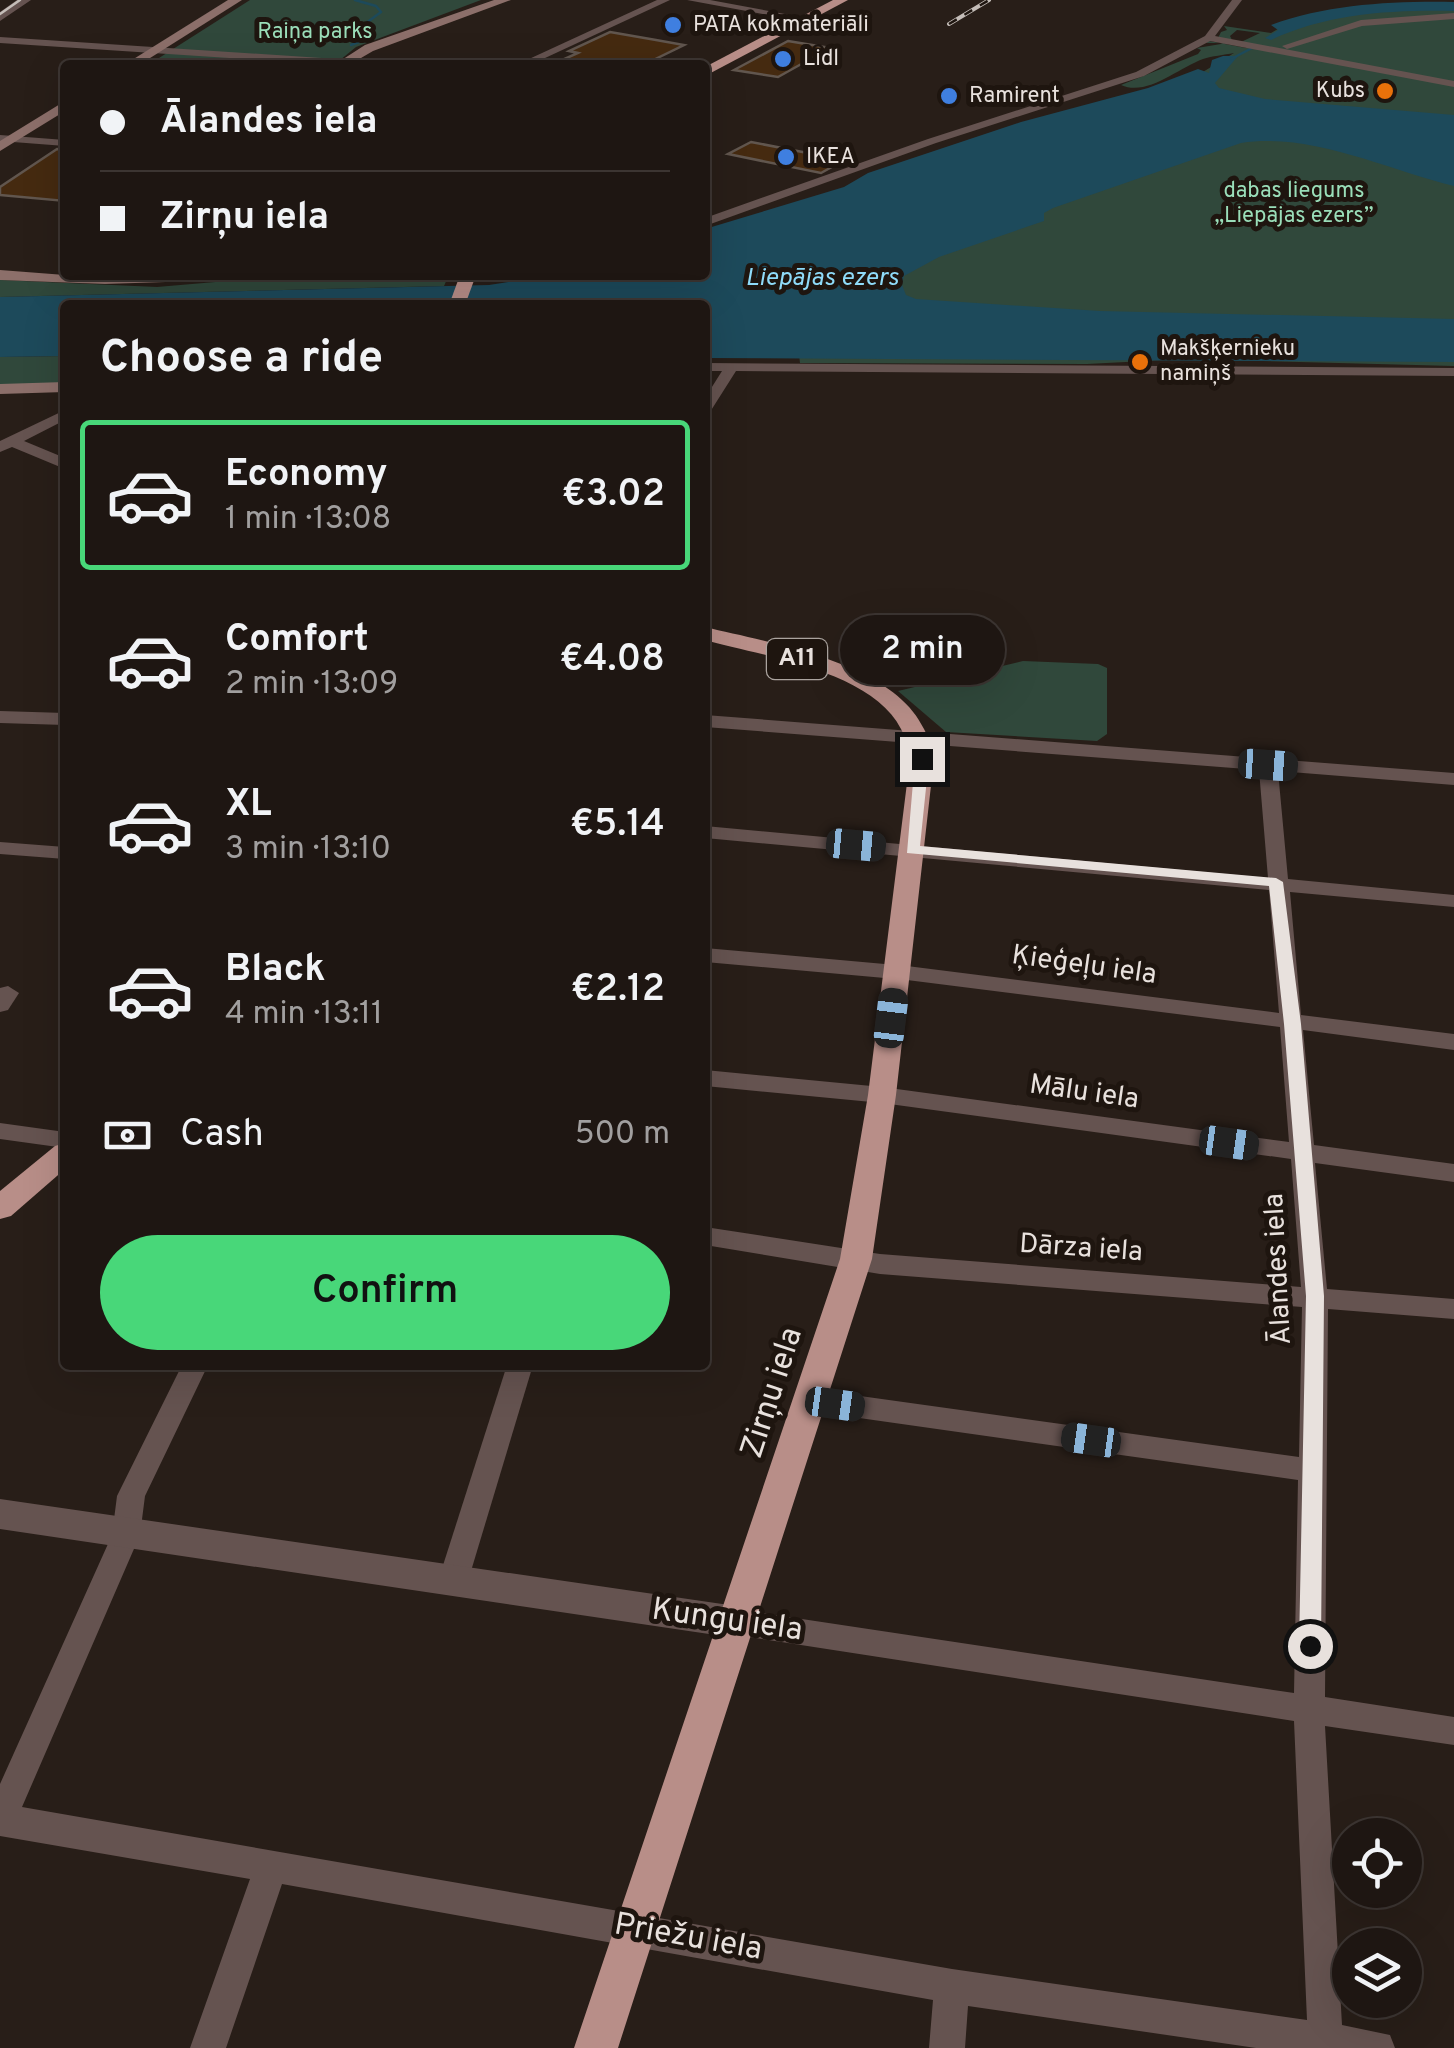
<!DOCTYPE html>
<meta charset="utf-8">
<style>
:root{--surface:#1e1612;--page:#2b2320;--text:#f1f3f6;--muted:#a19f9f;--line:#3c3532;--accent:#48d779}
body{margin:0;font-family:Overpass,sans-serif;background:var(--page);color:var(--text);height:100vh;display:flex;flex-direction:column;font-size:38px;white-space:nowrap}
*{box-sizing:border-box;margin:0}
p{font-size:32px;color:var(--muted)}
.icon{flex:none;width:55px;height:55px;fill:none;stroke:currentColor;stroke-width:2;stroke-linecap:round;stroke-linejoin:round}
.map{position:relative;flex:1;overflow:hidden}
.details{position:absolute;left:60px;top:300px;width:650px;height:1070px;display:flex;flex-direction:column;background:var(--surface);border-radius:10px;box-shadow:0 10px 40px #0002,0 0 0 2px var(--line)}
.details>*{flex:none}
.hud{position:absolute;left:60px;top:60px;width:650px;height:220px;border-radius:10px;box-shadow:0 10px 40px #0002,0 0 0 2px var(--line);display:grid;align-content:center;height:220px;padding:0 40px;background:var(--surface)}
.tools{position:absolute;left:1332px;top:1818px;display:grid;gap:20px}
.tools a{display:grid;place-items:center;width:90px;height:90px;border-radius:50%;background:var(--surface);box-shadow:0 10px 40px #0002,0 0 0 2px var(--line);font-size:50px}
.end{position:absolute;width:45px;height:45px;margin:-22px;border:12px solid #e8e1dd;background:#111;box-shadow:0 0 0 5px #111}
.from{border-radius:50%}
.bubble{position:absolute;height:70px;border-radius:35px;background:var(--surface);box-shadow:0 10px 40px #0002,0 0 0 2px var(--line);font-size:32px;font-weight:600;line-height:70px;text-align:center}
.car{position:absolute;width:30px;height:60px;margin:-30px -15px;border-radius:12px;box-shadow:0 0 8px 2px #0007;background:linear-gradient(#222 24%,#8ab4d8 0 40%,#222 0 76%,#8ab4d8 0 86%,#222 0)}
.hud b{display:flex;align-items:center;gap:35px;height:95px;font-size:38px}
.hud b+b{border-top:2px solid var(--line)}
.hud i{width:25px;height:25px;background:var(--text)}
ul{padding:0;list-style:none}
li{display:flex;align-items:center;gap:30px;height:150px;margin:0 20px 15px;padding:0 20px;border:5px solid transparent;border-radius:10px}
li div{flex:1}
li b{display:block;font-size:38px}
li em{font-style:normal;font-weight:600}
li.current{border-color:var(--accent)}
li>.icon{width:90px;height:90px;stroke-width:1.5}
h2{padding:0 40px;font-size:45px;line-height:120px}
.pay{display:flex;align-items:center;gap:25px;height:110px;padding:0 40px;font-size:38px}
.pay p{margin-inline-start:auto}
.action{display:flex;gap:20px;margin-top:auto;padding:20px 40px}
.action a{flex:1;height:115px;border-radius:60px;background:var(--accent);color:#111;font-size:40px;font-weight:600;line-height:115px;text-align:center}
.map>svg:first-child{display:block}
.green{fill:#30483b}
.water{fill:#1d4a5b}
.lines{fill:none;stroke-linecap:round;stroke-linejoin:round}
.stream{stroke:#1d4a5b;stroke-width:2.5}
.building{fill:#452a10;stroke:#61564e;stroke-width:2.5}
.minor{fill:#655350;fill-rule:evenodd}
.tertiary{fill:#655350;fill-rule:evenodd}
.secondary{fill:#8c6f6a;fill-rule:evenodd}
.trunk{fill:#b88e88;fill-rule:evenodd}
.tram{stroke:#c4bdb8;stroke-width:2.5}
.rail-casing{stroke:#c4bdb8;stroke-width:4}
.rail{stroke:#1e150f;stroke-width:2.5;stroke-dasharray:9;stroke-linecap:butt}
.route{fill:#e8e1dd}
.shop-dot{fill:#3f7fe0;stroke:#1e150f;stroke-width:4}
.food-dot{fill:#e8710a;stroke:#1e150f;stroke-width:4}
.labels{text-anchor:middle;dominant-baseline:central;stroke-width:10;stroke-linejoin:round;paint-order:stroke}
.far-poi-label{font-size:22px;fill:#e8e1dd;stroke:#1e150f;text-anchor:start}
.far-park-label{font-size:22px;fill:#9adeb9;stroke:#1e150f}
.far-water-label{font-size:25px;font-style:italic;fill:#8fdbf9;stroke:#1e150f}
.shield{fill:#1e150f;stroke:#aba49f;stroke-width:2.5}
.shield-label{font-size:25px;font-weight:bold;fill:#e8e1dd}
.street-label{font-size:28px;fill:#e8e1dd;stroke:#1e150f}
.near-street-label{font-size:32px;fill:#e8e1dd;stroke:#1e150f}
</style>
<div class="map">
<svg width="1454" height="2048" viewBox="0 0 1454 2048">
<rect width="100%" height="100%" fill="#281e18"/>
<g class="green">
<path d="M250 0H481L356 47 334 65H148Z"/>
<path d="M1454 5V366L1184 359 1087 364 800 363 784 231 965 161 1175 89 1234 53C1224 55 1212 56 1203 59 1178 68 1147 97 1121 85L1198 54 1201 50 1197 48 1227 43H1206L1209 41 1246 48 1251 44 1241 42 1260 33 1237 30 1230 36 1232 40 1218 38 1221 32 1227 30 1224 26 1271 33 1283 26 1366 10Z"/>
<path d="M442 275 448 277 444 286 0 297V280L157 287 286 276Z"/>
<path d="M65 356V384L0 385V357Z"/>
<path d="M1023 661 1098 664 1107 668V734L1097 741 946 732 898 691Z"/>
</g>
<g class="water">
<path d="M1454 2V11C1391 10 1329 13 1271 40L1265 38 1278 30 1271 25C1329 4 1393 1 1454 2Z"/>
<path d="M1223 56H1238L1215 83 1219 88 1265 99 1454 115V186C1387 170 1312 132 1241 143L1053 208 1044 213V221L939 257 904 276 902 285 906 295 916 299 1100 311 1454 319V362L705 358V305H65V356L0 357V297L489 285 554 275H705V229L844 187 868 173 1021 122 1148 88 1198 69 1209 73 1212 60Z"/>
</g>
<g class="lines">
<g class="stream">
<path d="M351 45 364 40 366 32 358 29 381 12 376 6 355 0"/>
<path d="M1231 59 1252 48"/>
</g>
</g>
<g class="building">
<path d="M610 32 656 40 684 45 643 65H551L578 53 569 51Z"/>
<path d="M788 41 830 48 778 77 734 70Z"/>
<path d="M751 142 844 160 821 173 728 154Z"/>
<path d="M57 149 65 150V201L0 195V187Z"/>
</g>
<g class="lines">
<g class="minor">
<path d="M657 0H670L530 65H516Z"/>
<path d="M687 0H710L801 17 796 20Z"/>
<path d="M1232 0H1242L1215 36 1454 81V87L1210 41 1144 76 936 143 705 226V218L928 139 1136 72 1205 36Z"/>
<path d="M1454 13V19L1362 26 1287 49 1282 46 1361 20Z"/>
<path d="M0 37 382 62 387 65H334L0 43Z"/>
<path d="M0 135 65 140V146L0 141Z"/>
<path d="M705 363 1454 368V376L736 371 710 412 705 413V398L722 371H705Z"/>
<path d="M65 410V420L24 441 65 458V469L12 447 0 452V441Z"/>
<path d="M0 711 65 713V725L0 723Z"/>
<path d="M705 715 1454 773V785L1278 771 1288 879 1454 895V907L1290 892 1301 1015 1454 1034V1050L1303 1030 1314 1145 1454 1164V1182L1315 1163 1327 1289 1454 1299V1319L1328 1309 1325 1697 1454 1717V1745L1325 1726 1342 2025 1390 2035 1395 2048H1256L968 2006 965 2048H929L933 2000 282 1884 226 2048H190L250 1879 0 1836V1784L112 1535 117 1496 182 1365H208L145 1496 140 1535 22 1807 952 1969 1307 2020 1294 1721 736 1635 725 1631 721 1622 725 1613 736 1609 1294 1693 1298 1480 810 1411 800 1408 796 1400 800 1392 810 1389 1299 1457 1302 1307 880 1274 705 1245V1227L880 1254 1301 1287 1291 1159 882 1103 705 1086V1070L882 1087 1289 1142 1280 1027 907 980 705 962V948L907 966 1279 1013 1269 890 705 838V826L1268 878 1259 770 705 727Z"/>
<path d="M0 842 65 847V859L0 854Z"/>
<path d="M8 986 19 993 8 1010 0 1012V988Z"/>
<path d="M0 1123 65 1132V1148L0 1139Z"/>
<path d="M507 1365H533L468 1581 463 1590 453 1594 443 1590 438 1581Z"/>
</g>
<g class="tertiary">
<path d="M17 0H31L0 21V12Z"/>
<path d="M0 1499 736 1606 749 1611 754 1622 749 1633 736 1638 0 1529Z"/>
</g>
<g class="secondary">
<path d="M228 0H242L139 65H124Z"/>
<path d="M494 0H511L373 51 349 65H334L365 45Z"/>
<path d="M65 101V111L0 151V141Z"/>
<path d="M0 270 65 275H234L226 280 105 284 0 280Z"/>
<path d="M65 382V392L0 394V384Z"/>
</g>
<g class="trunk">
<path d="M833 0H848L705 76V67Z"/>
<path d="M460 275H476L465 305H449Z"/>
<path d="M705 627C770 643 893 662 924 729 929 738 931 749 934 759L896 1095 872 1259 618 2048H574L840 1259 868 1095 910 759C908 750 906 738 901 729 872 671 762 656 705 640Z"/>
<path d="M65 1143V1169L11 1216 0 1219V1191L55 1146Z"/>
</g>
<path class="tram" d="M0 14 20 0"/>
<defs>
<path id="rail" d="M949 24 989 0"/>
</defs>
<use href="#rail" class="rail-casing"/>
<use href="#rail" class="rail"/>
</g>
<path class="route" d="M922 755 929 759 920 846 1276 878 1283 882 1301 1024 1324 1296 1321 1646 1318 1653 1310 1656 1302 1653 1299 1646 1306 1296 1284 1024 1269 886 907 853 915 759Z"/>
<g class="shop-dot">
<circle cx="673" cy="25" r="10"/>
<circle cx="783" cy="59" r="10"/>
<circle cx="949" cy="96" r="10"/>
<circle cx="786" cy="157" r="10"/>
</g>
<g class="food-dot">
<circle cx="1385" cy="91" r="10"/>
<circle cx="1140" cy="362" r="10"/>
</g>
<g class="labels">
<g class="far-poi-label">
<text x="693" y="25">PATA kokmateriāli</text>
<text x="803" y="59">Lidl</text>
<text x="1365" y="91" text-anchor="end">Kubs</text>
<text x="969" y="96">Ramirent</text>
<text x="806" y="157">IKEA</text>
<text x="1160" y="349">Makšķernieku<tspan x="1160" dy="25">namiņš</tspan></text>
</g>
<g class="far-park-label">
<text x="315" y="32">Raiņa parks</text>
<text x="1294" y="191">dabas liegums<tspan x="1294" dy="25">„Liepājas ezers”</tspan></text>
</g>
<g class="far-water-label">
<text x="822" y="279">Liepājas ezers</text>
</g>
<rect class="shield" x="767" y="639" width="60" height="40" rx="8"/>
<g class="shield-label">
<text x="797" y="659">A11</text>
</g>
<g class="street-label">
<text transform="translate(1084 966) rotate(8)">Ķieģeļu iela</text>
<text transform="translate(1084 1093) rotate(8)">Mālu iela</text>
<text transform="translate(1081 1249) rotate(4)">Dārza iela</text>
<text transform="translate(1279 1269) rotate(-93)">Ālandes iela</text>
</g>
<g class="near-street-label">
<text transform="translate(773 1393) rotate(-72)">Zirņu iela</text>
<text transform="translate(727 1621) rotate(8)">Kungu iela</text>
<text transform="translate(688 1938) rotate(10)">Priežu iela</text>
</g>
</g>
</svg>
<div class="tools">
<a><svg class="icon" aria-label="locate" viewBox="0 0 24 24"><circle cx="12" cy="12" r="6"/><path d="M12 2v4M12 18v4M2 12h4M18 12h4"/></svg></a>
<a><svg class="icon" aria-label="layers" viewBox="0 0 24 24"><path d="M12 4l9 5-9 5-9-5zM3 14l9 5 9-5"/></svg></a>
</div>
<i class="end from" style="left:1310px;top:1646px"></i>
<i class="end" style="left:922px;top:759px"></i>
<div class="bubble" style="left:840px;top:615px;width:165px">2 min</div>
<i class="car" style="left:1268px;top:765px;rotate:94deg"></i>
<i class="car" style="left:856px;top:845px;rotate:95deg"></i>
<i class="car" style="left:891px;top:1018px;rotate:7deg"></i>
<i class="car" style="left:1229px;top:1143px;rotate:98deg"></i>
<i class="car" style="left:835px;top:1404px;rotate:98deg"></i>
<i class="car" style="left:1091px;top:1440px;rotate:278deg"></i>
<div class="hud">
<b><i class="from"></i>Ālandes iela</b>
<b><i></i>Zirņu iela</b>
</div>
<section class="details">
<h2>Choose a ride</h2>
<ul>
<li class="current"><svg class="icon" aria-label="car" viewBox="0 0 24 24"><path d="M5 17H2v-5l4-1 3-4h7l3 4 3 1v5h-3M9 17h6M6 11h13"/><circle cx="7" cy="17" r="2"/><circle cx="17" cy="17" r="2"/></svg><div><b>Economy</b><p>1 min · 13:08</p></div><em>€3.02</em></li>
<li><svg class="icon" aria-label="car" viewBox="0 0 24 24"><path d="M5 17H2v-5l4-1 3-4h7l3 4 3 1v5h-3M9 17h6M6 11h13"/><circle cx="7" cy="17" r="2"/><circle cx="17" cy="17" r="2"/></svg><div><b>Comfort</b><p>2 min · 13:09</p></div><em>€4.08</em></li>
<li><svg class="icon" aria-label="car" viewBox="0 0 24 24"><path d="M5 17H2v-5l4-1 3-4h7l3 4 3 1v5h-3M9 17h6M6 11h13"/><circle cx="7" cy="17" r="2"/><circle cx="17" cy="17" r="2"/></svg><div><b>XL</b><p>3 min · 13:10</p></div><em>€5.14</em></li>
<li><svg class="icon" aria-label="car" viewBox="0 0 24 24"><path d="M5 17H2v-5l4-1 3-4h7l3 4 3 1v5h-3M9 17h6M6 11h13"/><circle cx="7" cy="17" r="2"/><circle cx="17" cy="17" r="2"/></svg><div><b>Black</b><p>4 min · 13:11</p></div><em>€2.12</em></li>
</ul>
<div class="pay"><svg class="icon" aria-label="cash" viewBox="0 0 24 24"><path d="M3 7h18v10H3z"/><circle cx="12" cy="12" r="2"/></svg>Cash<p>500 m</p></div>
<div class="action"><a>Confirm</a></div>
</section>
</div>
